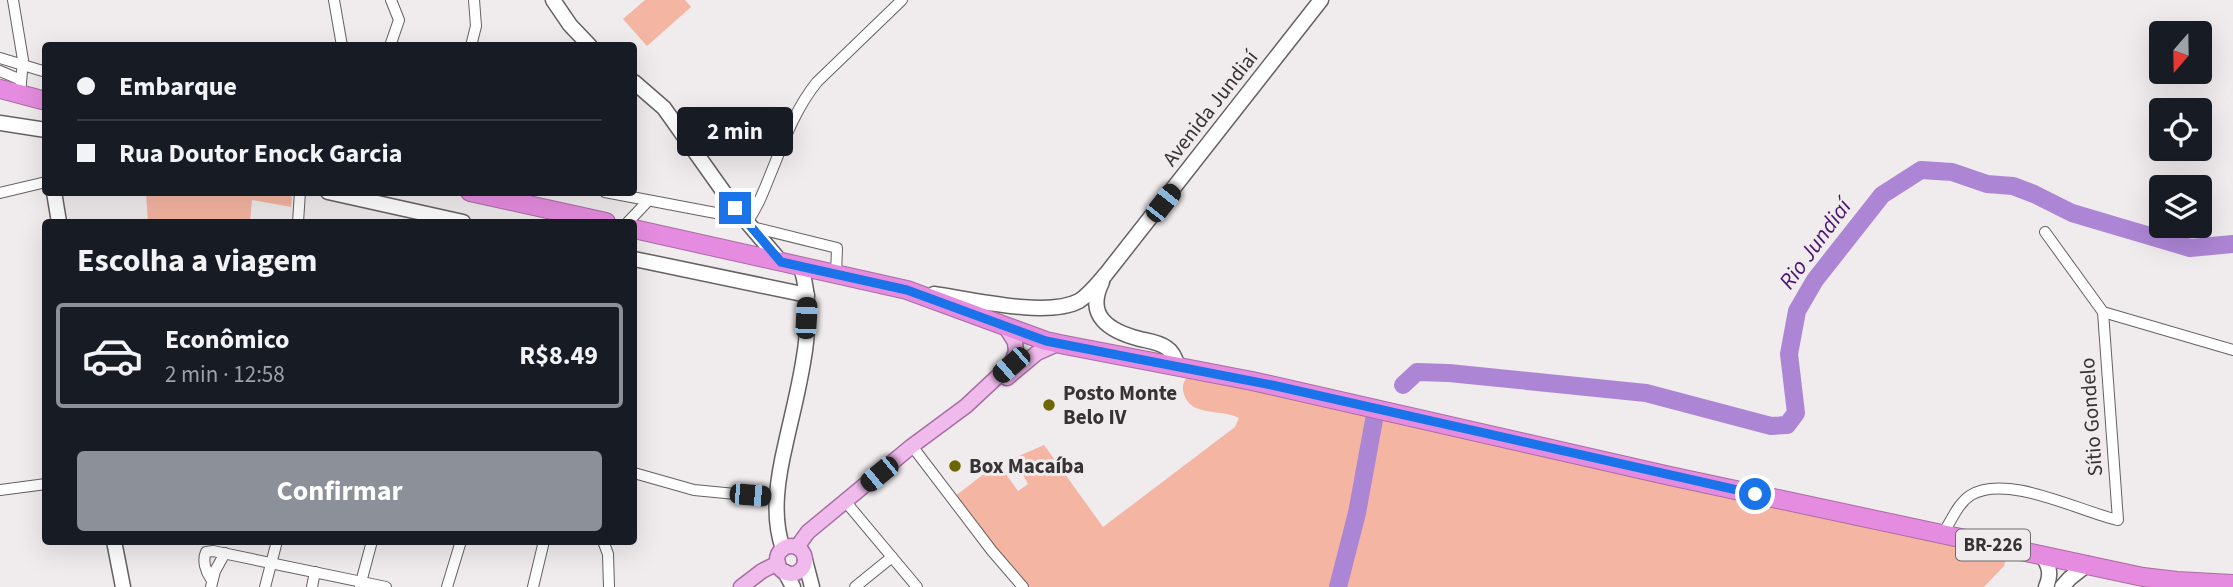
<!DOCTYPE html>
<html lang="pt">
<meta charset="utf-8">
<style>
:root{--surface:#171b24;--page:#242831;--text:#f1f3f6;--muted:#9ea1a6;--line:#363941;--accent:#8c9099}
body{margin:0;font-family:"Source Sans 3",sans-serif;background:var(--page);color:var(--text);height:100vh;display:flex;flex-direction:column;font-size:26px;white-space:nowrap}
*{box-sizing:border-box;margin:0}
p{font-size:23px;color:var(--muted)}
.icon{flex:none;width:38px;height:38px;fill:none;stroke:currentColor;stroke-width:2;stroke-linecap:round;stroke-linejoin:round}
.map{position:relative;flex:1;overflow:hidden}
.details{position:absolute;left:42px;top:219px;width:595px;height:326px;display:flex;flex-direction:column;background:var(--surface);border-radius:7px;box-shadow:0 7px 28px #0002}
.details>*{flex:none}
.hud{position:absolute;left:42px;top:42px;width:595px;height:154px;border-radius:7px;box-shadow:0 7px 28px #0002;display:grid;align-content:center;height:154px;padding:0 35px;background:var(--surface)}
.needle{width:46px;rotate:200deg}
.fabs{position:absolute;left:2149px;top:21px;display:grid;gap:14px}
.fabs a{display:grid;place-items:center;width:63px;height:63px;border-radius:7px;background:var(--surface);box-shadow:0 7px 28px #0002;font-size:35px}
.end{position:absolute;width:32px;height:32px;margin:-16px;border:9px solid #1a73e8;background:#fff;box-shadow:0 0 0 4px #fff}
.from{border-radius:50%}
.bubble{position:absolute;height:49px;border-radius:7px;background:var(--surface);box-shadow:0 7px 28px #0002;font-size:23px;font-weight:700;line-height:49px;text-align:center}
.car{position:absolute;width:21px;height:42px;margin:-21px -10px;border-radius:9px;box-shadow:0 0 5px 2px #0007;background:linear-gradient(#222 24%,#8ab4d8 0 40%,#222 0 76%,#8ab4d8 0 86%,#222 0)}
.hud b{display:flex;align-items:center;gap:24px;height:66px;font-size:26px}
.hud b+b{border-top:2px solid var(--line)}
.hud i{width:18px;height:18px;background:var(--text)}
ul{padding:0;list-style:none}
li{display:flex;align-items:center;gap:21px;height:105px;margin:0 14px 10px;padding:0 21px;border:4px solid transparent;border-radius:7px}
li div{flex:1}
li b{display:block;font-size:26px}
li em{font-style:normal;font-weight:700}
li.on{border-color:var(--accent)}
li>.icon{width:63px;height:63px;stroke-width:1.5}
h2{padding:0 35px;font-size:32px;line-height:84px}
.primary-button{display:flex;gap:14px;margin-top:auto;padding:14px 35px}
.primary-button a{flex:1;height:80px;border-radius:7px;background:var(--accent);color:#fff;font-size:28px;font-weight:700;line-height:80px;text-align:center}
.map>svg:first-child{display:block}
.green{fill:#f4b5a2}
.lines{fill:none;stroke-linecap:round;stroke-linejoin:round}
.river{stroke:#ad85d5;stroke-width:18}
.street-casing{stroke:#666163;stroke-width:12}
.secondary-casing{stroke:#666163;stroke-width:17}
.primary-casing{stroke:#a86da4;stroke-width:17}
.highway-casing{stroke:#a86da4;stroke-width:20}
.street{stroke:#fff;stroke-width:10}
.secondary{stroke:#fff;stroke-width:14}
.primary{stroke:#f0baec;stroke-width:14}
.highway{stroke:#e68ce0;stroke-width:18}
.route{stroke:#1a73e8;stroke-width:9}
.poi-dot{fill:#6c6700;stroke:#f0ebed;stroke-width:2.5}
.labels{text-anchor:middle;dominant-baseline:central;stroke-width:6;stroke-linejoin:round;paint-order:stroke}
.shield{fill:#f0ebed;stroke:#6e6a6c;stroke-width:2}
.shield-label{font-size:19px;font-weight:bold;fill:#363334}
.street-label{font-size:21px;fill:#363334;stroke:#f0ebed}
.poi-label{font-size:21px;font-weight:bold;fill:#363334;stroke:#f0ebed;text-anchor:start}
.water-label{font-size:23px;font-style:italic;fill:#4b1171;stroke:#f0ebed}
</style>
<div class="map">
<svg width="2233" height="587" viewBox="0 0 2233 587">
<rect width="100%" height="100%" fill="#f0ebed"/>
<g class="green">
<path d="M645 0H685L691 7 647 46 623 19Z"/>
<path d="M290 192 292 199 291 207 252 200 250 222H148L146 193Z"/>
<path d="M1192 372 1476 427 2010 542 2004 566 1984 587H1023L954 497 998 463 1018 491 1028 484 1014 458 1044 445 1103 527 1235 427 1239 418C1220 408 1187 418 1183 390 1182 382 1187 377 1192 372Z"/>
</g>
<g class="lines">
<g class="river">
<path d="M1403 385 1417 372 1449 373 1646 393 1771 426 1787 425 1796 413 1789 354 1797 311 1815 280 1882 195 1921 170 1952 172 1987 184 2013 186 2034 194 2072 213 2190 248 2233 244"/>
<path d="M1338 587 1357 513 1374 420"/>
</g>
<defs>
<g id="street">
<path d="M13 0 23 60 20 94"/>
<path d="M334 0 342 46"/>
<path d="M390 46 399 20 391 0"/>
<path d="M471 46 476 26 474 0"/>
<path d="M0 58 46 72"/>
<path d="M0 71 21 80"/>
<path d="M605 192 721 214H728L735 208"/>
<path d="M0 193 46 182"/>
<path d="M298 222 300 192"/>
<path d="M628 222 648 201"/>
<path d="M747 222C759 206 765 187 773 168 785 138 796 108 817 82L902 0"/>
<path d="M752 227 837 248 836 275"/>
<path d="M2045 232 2103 312 2233 350"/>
<path d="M912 446 992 551 1023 587"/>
<path d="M634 473 694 490 777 498"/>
<path d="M0 490 46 484"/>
<path d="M845 501 917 587"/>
<path d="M1943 534C1951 521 1958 503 1971 495 2007 473 2081 512 2118 520L2103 312"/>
<path d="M603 541 608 554 609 587"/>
<path d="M211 579C206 572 202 561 206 552L213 551 386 587"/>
<path d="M360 586 372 541"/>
<path d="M211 587 215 571 225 553"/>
<path d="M265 587 277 541"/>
<path d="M312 587 315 572"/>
<path d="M447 587 461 541"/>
<path d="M533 587 544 541"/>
<path d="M855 587 892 557"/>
</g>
<g id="secondary">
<path d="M553 0 570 25 590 46"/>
<path d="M634 82 664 108 735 208 781 262"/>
<path d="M0 123 46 130"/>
<path d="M54 192 59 222"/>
<path d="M328 192 463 222"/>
<path d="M634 259 807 295"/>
<path d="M1102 282C1085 316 1109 331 1140 339 1149 341 1159 342 1167 348 1173 352 1175 359 1178 366"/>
<path d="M934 294C970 299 1047 318 1079 301 1089 295 1098 283 1106 274L1321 0"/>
<path d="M114 541 123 587"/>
<path d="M783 549C771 515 778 476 786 442 798 387 818 323 801 267"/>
<path d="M2041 554C2049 565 2052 574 2046 587"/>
<path d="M805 560 812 587"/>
<path d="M785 572 793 587"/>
<path d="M2062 587 2070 578 2088 564"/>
</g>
<g id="primary">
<path d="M1007 378 1037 353 1057 344"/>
<circle cx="791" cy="560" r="14"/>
<path d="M797 547 808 532 912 446 966 406 1011 364 1016 352 1015 342 1005 326"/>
<path d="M741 587 762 571 778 563"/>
</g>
<g id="highway">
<path d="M0 89 46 101"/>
<path d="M470 192 606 222"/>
<path d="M634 229 907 290 1046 341 1065 345 1252 381 1670 476 2143 577 2177 581 2233 584"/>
</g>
</defs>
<use href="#street" class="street-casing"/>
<use href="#secondary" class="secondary-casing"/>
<use href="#primary" class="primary-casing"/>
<use href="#highway" class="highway-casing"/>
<use href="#street" class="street"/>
<use href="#secondary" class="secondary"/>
<use href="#primary" class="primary"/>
<use href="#highway" class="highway"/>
</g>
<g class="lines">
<path class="route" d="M735 208 781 262 907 290 1046 341 1272 385 1755 494"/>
</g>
<g class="poi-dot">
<circle cx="1049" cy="405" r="7"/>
<circle cx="955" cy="466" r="7"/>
</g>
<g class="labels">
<rect class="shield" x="1956" y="529.5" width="74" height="31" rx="5"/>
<g class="shield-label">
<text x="1993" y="545">BR-226</text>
</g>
<g class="street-label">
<text transform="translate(1210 108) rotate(-52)">Avenida Jundiaí</text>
<text transform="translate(2091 417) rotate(-94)">Sítio Gondelo</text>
</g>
<g class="poi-label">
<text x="1063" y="393">Posto Monte<tspan x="1063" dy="24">Belo IV</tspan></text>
<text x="969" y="466">Box Macaíba</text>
</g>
<g class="water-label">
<text transform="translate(1815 244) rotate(-54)">Rio Jundiaí</text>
</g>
</g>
</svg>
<div class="fabs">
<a><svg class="needle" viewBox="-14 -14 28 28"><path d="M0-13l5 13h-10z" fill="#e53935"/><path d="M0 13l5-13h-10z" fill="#9ea1a6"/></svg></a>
<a><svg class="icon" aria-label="locate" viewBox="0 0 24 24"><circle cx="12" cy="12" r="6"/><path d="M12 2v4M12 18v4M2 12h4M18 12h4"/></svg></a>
<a><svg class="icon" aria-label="layers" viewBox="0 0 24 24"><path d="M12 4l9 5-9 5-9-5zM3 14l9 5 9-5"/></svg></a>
</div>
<i class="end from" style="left:1755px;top:494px"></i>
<i class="end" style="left:735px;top:208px"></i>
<div class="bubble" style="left:677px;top:107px;width:116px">2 min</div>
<i class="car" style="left:1163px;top:203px;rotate:38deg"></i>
<i class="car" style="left:806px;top:318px;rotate:3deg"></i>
<i class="car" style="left:1011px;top:365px;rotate:229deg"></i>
<i class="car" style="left:879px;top:474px;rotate:231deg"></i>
<i class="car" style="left:750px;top:495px;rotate:95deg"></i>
<div class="hud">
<b><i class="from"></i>Embarque</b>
<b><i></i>Rua Doutor Enock Garcia</b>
</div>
<section class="details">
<h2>Escolha a viagem</h2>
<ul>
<li class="on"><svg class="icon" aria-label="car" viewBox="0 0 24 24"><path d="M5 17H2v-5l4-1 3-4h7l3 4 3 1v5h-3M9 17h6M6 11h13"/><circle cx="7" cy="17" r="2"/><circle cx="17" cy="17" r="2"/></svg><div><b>Econômico</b><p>2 min · 12:58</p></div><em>R$8.49</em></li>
</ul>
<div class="primary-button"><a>Confirmar</a></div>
</section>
</div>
